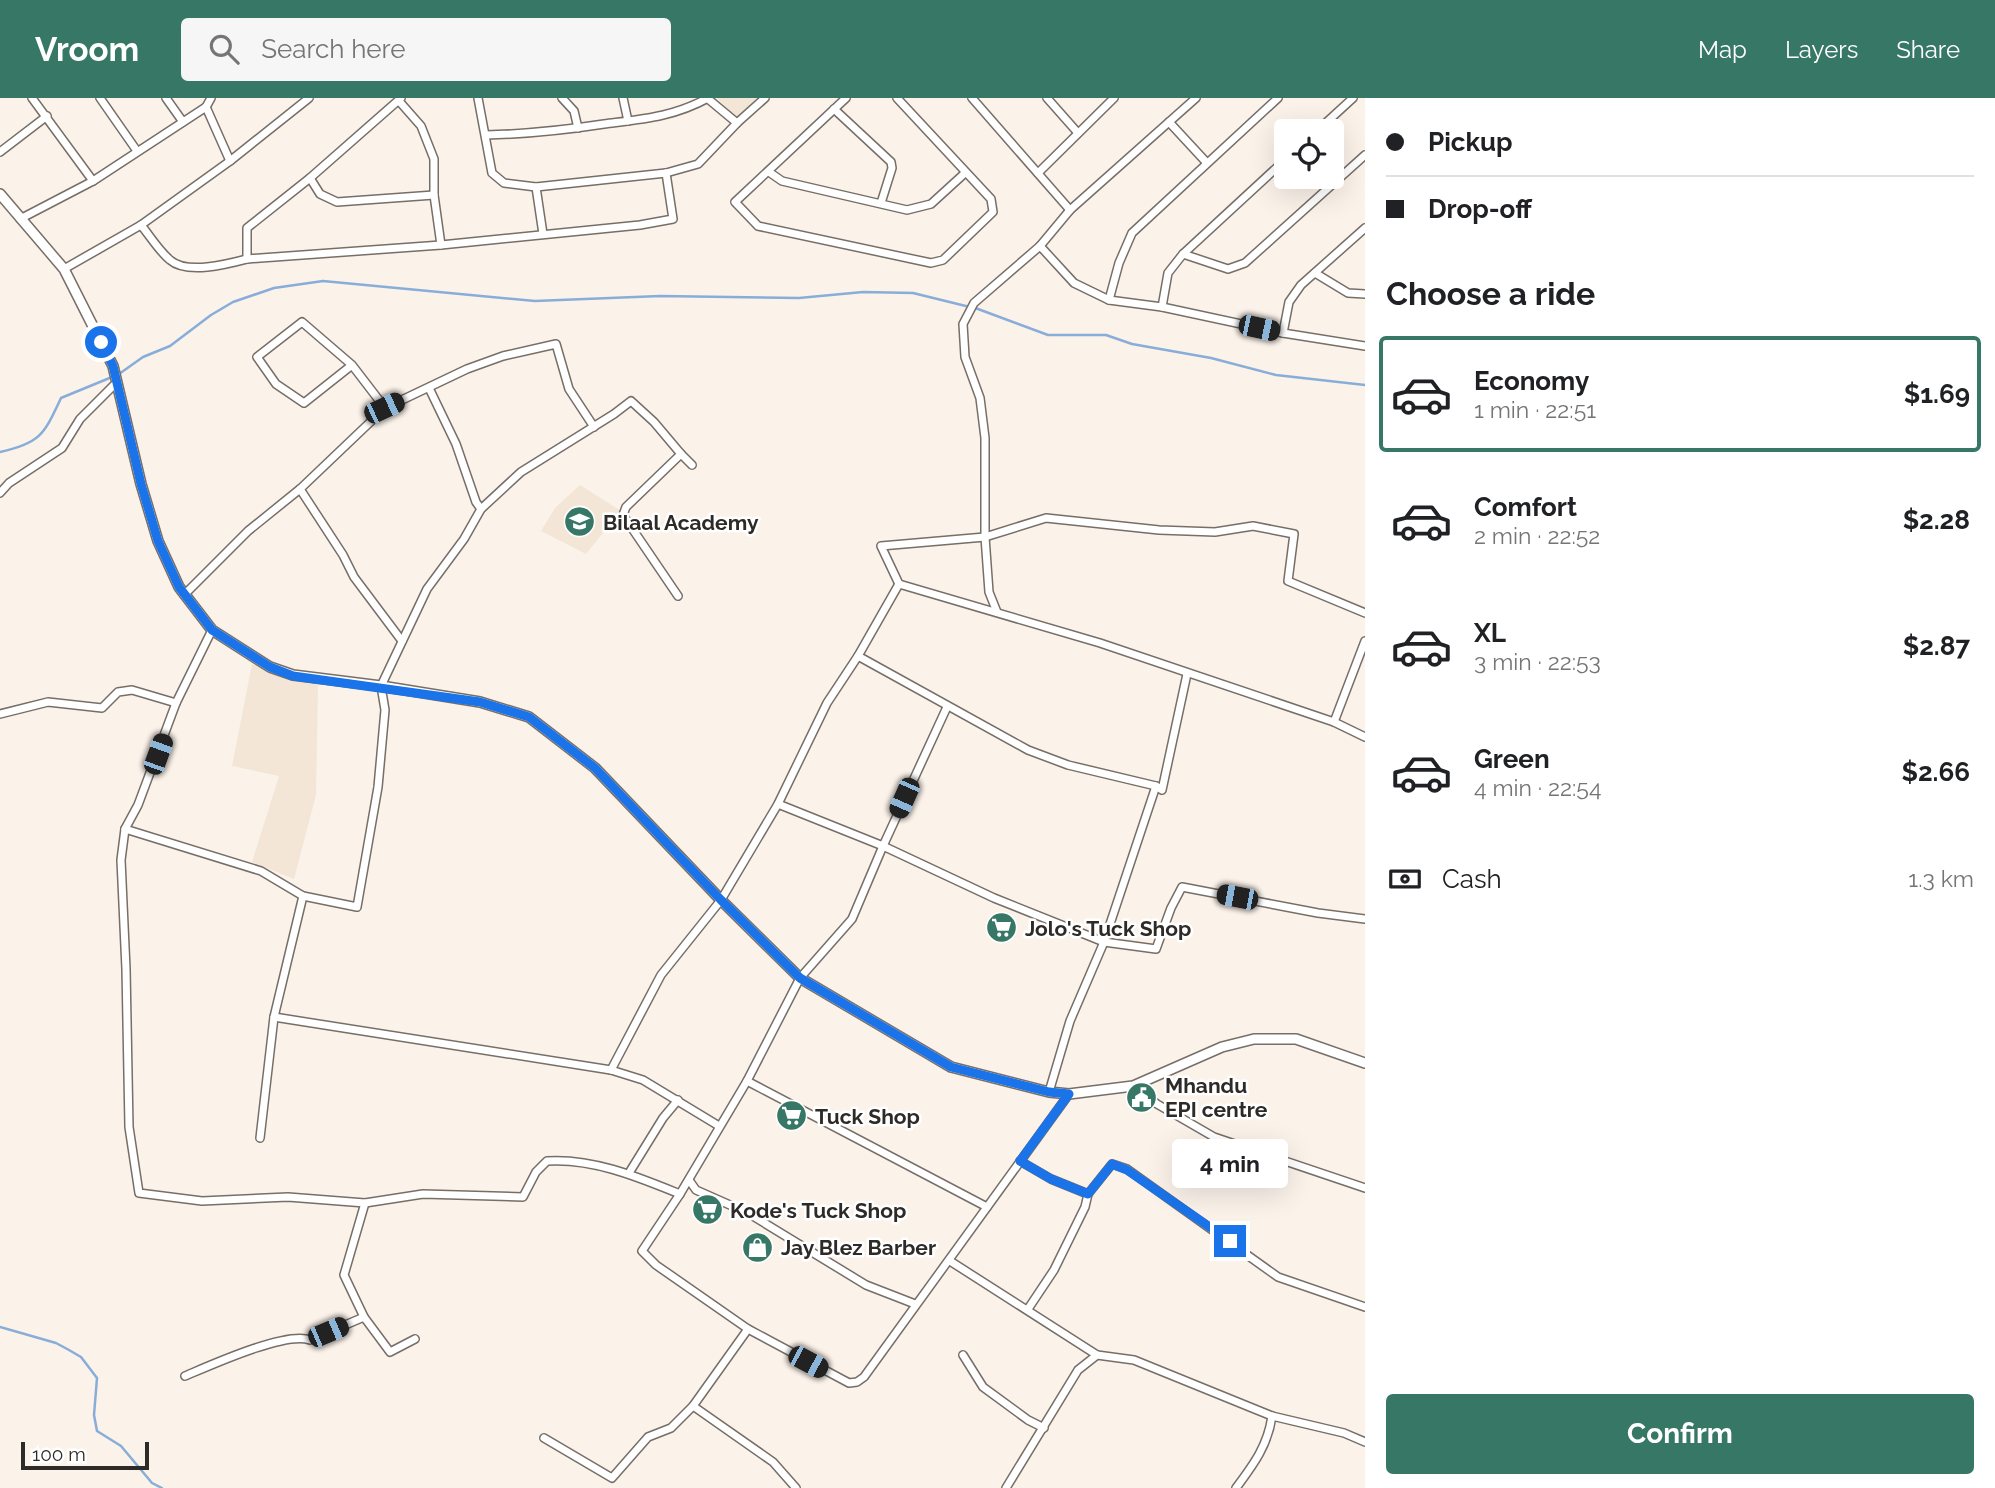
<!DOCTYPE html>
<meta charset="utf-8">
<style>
:root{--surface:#fff;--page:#f6f6f6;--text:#202124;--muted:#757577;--line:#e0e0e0;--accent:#377766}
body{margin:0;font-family:Raleway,sans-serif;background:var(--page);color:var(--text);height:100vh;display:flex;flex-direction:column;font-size:26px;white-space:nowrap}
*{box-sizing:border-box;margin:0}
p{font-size:23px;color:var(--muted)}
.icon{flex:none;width:38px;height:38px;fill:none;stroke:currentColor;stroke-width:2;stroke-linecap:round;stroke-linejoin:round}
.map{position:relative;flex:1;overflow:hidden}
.sheet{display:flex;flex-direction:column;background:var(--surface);width:630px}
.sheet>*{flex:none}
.hud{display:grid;align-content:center;height:154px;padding:0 21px;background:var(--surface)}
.buttons{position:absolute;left:1274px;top:21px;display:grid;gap:14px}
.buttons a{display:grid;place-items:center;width:70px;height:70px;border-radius:7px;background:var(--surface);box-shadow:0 7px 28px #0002;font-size:35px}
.scale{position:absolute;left:21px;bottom:18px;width:128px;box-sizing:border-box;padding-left:7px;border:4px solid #2d2a27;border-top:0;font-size:19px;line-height:24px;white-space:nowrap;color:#2d2a27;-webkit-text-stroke:5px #fff;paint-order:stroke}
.end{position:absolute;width:32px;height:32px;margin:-16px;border:9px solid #1a73e8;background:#fff;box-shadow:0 0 0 4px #fff}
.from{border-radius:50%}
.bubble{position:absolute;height:49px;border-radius:7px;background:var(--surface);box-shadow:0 7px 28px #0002;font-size:23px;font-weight:700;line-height:49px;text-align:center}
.car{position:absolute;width:21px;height:42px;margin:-21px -10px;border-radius:9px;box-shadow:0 0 5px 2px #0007;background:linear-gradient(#222 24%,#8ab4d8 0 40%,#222 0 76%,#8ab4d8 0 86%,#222 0)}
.hud b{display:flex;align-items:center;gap:24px;height:66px;font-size:26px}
.hud b+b{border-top:2px solid var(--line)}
.hud i{width:18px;height:18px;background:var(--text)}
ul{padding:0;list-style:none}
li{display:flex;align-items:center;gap:21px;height:116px;margin:0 14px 10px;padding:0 7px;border:4px solid transparent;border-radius:7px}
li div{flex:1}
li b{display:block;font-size:26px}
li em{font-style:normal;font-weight:700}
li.current{border-color:var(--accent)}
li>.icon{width:63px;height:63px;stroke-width:1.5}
h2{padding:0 21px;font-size:32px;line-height:84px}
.pay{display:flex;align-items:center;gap:18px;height:77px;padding:0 21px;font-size:26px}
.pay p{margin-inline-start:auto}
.primary-button{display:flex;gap:14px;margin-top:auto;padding:14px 21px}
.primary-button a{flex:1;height:80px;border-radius:7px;background:var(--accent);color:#fff;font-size:28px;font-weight:700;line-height:80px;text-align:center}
header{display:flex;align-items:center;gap:42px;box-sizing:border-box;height:98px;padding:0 35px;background:var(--accent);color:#fff}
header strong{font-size:33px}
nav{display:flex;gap:38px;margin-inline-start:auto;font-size:24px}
.search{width:490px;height:63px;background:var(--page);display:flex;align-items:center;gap:18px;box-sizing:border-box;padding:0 24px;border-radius:7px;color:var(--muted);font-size:26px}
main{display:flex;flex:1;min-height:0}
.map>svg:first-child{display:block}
.built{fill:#f3e6d7}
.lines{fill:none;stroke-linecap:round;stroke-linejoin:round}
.stream{stroke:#88add9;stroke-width:2.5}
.minor-casing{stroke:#766e67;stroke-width:10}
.tertiary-casing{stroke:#766e67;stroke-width:12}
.minor{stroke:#fff;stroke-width:7}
.tertiary{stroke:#fff;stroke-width:9}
.route{stroke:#1a73e8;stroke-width:9}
.labels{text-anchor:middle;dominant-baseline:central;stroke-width:5;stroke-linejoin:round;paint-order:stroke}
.poi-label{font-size:21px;font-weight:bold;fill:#2d2a27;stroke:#fff;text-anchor:start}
</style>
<header>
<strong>Vroom</strong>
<div class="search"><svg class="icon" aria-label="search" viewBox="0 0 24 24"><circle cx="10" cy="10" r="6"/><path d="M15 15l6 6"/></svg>Search here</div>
<nav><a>Map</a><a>Layers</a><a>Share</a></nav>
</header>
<main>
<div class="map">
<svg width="1365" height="1390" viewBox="0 0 1365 1390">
<rect width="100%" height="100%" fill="#fbf2ea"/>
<g class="built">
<path d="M717 0H758L737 20Z"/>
<path d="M580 387 621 413 586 456 541 433 555 410Z"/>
<path d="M252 566 318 586 316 697 294 781 252 764 279 678 232 668Z"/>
</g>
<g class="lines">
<g class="stream">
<path d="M119 276 143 259 170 248 211 217 233 204 274 190 323 183 535 203 660 198 799 200 863 194 913 195 978 211 1048 237H1106L1132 246 1211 260 1276 277 1365 287"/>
<path d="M0 354C41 345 44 336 61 300L112 279"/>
<path d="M0 1229 56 1245 69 1252 81 1259 97 1280 94 1317 97 1333 121 1348 152 1385 162 1390"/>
</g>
<defs>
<g id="minor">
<path d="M32 0 93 83"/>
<path d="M100 0 137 53"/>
<path d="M166 0 183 24"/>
<path d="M478 0 492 75 504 85 536 89 666 75 698 66 737 25 765 0"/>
<path d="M562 0 574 13 578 30"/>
<path d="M623 0 628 23"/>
<path d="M707 0 737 25"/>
<path d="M846 0 735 104 758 128 931 165 943 162 993 114 991 101 897 0"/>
<path d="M972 0 1070 112"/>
<path d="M1047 0 1078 35"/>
<path d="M399 3 421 28 434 61V97L441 147"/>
<path d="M206 9 230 63"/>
<path d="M834 11 891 64 892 70 881 105"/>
<path d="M1169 24 1207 65"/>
<path d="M1317 33 1353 0"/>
<path d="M486 37C526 36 565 32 604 26 643 21 673 19 708 0"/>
<path d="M0 54 47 18"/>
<path d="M769 74 782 83 907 112 931 106 965 75"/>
<path d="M1038 75 1114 0"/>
<path d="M310 80 320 96 337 104 434 97"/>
<path d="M536 89 543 136"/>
<path d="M20 121 93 83 206 9 211 0"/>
<path d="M141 127C150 138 159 153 170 162 187 177 228 166 247 161L441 147 640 127 673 121 666 75"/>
<path d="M1040 148 1074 185 1109 202 1162 209 1283 235 1365 248"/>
<path d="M1183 156 1228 171 1245 165 1365 57"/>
<path d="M247 161V130L310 80 401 0"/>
<path d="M64 171 141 127 230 63 309 0"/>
<path d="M1315 175 1348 195 1365 196"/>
<path d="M1109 202 1119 165 1132 135 1278 0"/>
<path d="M1162 209 1168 175 1183 156 1286 61"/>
<path d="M1283 235 1289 204 1301 187 1365 130"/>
<path d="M352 267 304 305 276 286 257 259 302 224 352 267 385 310"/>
<path d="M429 290 456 346 476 404 481 411"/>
<path d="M681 356 692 367"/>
<path d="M0 395 9 385 62 350 80 321 116 285"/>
<path d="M184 497 248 433 300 391"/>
<path d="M997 514 989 494 985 439V340L980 300 965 259 963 226 974 205 1040 148 1070 112 1196 0"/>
<path d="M1365 515 1288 483 1294 436 1253 428 1215 434 1159 432 1046 420 985 439 881 448 899 486 1100 545 1334 624 1365 639"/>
<path d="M212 532 176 605 138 707 125 731 121 762 126 871 129 1029 139 1095 202 1103 288 1099 365 1105 423 1096 523 1099 536 1074 547 1063C593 1060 638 1079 680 1096"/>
<path d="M402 543 354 479 343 457 300 391 385 310 467 271 503 258 556 246 569 291 594 329"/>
<path d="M858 558 1028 652 1068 667 1156 688 1162 692 1187 576"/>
<path d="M947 609 883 748 852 821 800 880 747 983 680 1096 642 1153 656 1167 748 1231 849 1285 857 1284 864 1279 1069 996"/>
<path d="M0 616 48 604 102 610 118 594 132 592 176 605"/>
<path d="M1334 624 1365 543"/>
<path d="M778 706 883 748 994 800 1104 844 1156 851 1171 810 1182 789 1318 815 1365 821"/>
<path d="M125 731 261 773 303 798 357 809 378 689 385 612 381 588 427 491 464 441 481 411 521 374 614 316 631 303 654 324 681 356 626 409 623 417 678 498"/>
<path d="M274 919 611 972 643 982 719 1028"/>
<path d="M611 972 661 877 721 802 778 706 827 605 858 558 899 486"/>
<path d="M747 983 987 1109"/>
<path d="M1133 988 1157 1006 1214 1039 1365 1090"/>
<path d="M1049 994 1070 923 1104 844 1156 688"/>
<path d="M260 1040 274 919 303 798"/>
<path d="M1020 1063 1051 1081 1088 1096"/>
<path d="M629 1075 663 1020 678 1002"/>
<path d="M689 1082 696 1092 748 1115 866 1187 915 1206"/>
<path d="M365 1105 344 1177 364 1219 390 1254 415 1241"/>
<path d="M950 1163 1097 1257 1134 1262 1272 1318 1344 1335 1365 1344"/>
<path d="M1028 1211 1054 1172 1085 1109 1088 1096 1112 1066 1127 1071 1278 1179 1365 1209"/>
<path d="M963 1257 983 1289 1028 1322 1044 1330"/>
<path d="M185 1278C211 1267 286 1233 310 1242L364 1219"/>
<path d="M693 1308 773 1364 796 1390"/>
<path d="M544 1340 612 1380 648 1339 671 1330 693 1308 748 1231"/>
<path d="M1006 1390 1078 1272 1097 1257"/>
<path d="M1236 1390C1254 1366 1268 1347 1272 1318"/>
</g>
<path id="tertiary" d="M0 96 64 171 113 268 141 386 158 443 179 489 212 532 270 569 293 577 381 588 480 604 529 619 595 670 721 802 800 880 951 969 1049 994 1069 996 1133 988 1222 949 1254 941H1296L1365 965"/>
</defs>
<use href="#minor" class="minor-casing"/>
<use href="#tertiary" class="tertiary-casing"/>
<use href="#minor" class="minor"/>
<use href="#tertiary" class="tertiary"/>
</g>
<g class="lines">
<path class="route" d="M101 244 113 268 141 386 158 443 179 489 212 532 270 569 293 578 480 604 529 619 595 670 721 802 800 880 951 969 1049 994 1069 996 1020 1063 1051 1081 1088 1096 1112 1066 1127 1072 1230 1143"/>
</g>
<defs>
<symbol id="school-disc" viewBox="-11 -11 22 22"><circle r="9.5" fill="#377766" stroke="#fff"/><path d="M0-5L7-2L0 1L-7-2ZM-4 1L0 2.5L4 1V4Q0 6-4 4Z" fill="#fff"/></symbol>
<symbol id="supermarket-disc" viewBox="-11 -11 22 22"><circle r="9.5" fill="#377766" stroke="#fff"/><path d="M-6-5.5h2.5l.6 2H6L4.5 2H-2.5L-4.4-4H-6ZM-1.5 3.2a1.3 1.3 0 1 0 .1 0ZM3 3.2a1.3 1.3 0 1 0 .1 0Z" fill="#fff"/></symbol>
<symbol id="civic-disc" viewBox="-11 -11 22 22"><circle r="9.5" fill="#377766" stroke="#fff"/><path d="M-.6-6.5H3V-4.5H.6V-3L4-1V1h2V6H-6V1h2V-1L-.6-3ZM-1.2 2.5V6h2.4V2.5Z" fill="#fff"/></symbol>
<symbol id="shop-disc" viewBox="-11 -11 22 22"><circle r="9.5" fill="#377766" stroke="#fff"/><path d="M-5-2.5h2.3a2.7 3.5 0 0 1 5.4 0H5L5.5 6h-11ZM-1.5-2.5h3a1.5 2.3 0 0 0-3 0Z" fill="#fff"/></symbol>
</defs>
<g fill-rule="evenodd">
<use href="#school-disc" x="562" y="406" width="35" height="35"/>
<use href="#supermarket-disc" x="984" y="812" width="35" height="35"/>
<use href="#civic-disc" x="1124" y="982" width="35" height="35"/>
<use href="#supermarket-disc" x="774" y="1000" width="35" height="35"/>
<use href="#supermarket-disc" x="690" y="1094" width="35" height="35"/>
<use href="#shop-disc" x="740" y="1132" width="35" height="35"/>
</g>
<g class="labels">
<g class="poi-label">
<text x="603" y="424">Bilaal Academy</text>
<text x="1025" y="830">Jolo's Tuck Shop</text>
<text x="1165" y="987">Mhandu<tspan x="1165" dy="24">EPI centre</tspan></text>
<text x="815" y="1018">Tuck Shop</text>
<text x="730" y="1112">Kode's Tuck Shop</text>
<text x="781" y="1149">Jay Blez Barber</text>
</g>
</g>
</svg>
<div class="buttons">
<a><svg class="icon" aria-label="locate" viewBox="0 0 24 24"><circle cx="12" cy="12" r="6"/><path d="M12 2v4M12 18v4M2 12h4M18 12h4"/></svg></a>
</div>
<div class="scale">100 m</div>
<i class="end from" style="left:101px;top:244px"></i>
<i class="end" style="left:1230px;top:1143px"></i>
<div class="bubble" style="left:1172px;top:1041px;width:116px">4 min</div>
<i class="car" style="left:1259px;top:230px;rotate:102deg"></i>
<i class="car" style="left:384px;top:310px;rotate:65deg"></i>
<i class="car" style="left:158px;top:656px;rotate:20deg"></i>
<i class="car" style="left:904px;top:700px;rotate:204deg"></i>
<i class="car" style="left:1237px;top:799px;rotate:281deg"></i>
<i class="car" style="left:328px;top:1234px;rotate:67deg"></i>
<i class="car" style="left:808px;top:1264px;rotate:118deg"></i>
</div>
<section class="sheet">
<div class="hud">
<b><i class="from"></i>Pickup</b>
<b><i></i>Drop-off</b>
</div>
<h2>Choose a ride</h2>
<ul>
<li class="current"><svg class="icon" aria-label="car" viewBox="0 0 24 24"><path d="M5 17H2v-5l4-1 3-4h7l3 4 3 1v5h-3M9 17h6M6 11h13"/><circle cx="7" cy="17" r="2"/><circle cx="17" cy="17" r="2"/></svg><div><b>Economy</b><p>1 min · 22:51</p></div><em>$1.69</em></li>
<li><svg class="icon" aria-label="car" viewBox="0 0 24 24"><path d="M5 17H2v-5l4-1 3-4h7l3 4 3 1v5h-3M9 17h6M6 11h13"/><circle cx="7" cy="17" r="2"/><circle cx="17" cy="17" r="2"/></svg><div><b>Comfort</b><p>2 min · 22:52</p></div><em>$2.28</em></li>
<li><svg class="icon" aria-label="car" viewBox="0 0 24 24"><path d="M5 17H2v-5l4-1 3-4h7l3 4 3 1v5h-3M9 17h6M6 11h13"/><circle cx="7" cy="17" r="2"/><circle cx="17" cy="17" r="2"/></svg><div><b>XL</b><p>3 min · 22:53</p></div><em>$2.87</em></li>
<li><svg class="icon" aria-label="car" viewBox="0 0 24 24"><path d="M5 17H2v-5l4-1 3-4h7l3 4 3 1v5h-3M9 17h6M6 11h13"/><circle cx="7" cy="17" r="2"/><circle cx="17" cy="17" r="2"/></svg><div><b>Green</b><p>4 min · 22:54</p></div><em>$2.66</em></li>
</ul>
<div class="pay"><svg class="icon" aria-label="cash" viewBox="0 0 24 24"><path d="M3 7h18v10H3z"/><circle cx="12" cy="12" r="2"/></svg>Cash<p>1.3 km</p></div>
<div class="primary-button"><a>Confirm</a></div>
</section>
</main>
